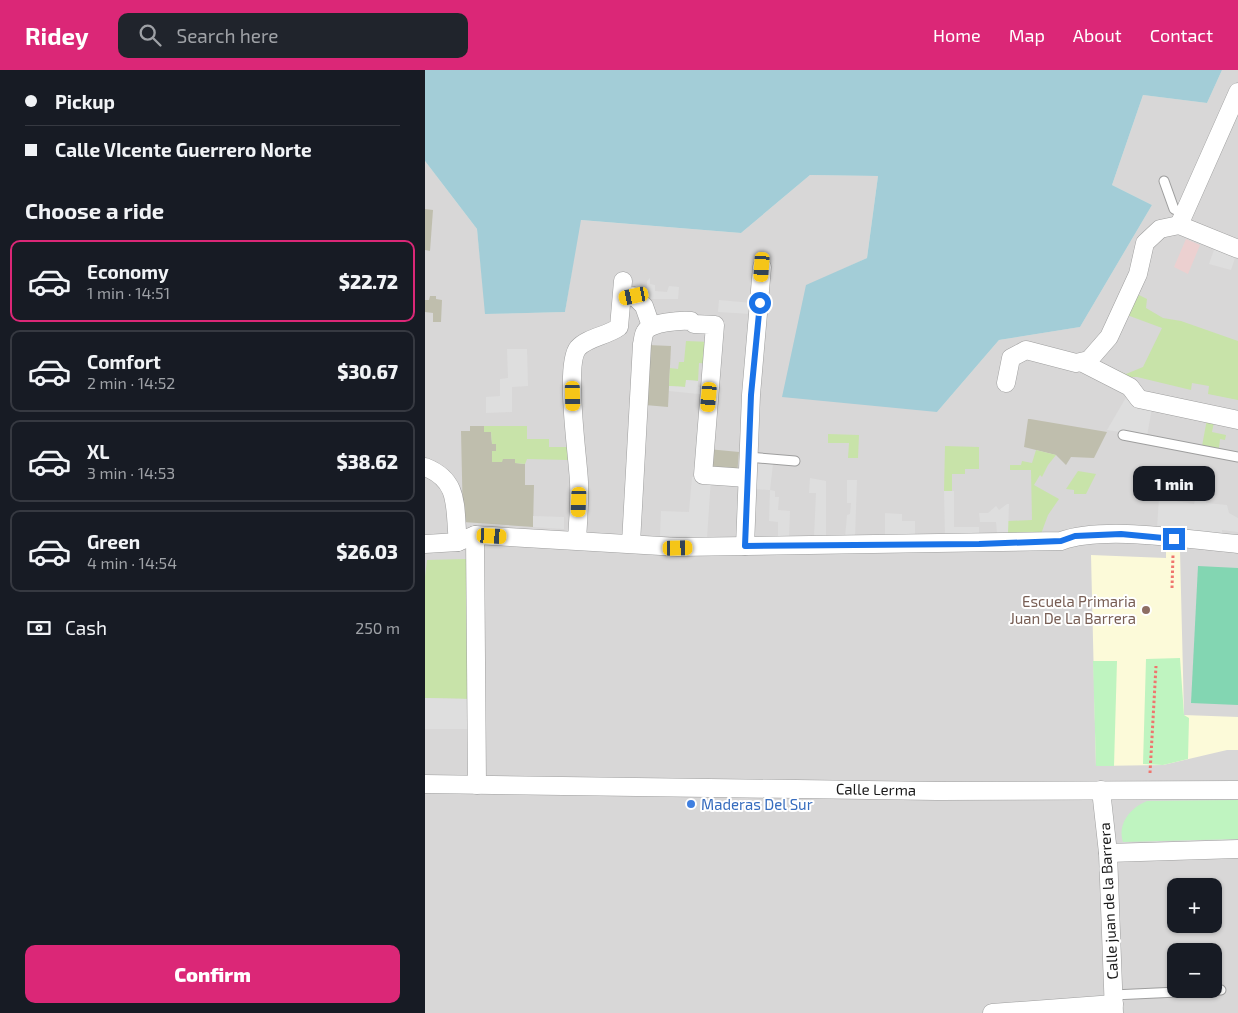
<!DOCTYPE html>
<meta charset="utf-8">
<style>
:root{--surface:#171b24;--page:#20242c;--text:#f1f3f6;--muted:#9ea1a6;--line:#363941;--accent:#db2777}
body{margin:0;font-family:"Exo 2",sans-serif;background:var(--page);color:var(--text);height:100vh;display:flex;flex-direction:column;font-size:19px;white-space:nowrap}
*{box-sizing:border-box;margin:0}
p{font-size:16px;color:var(--muted)}
.icon{flex:none;width:28px;height:28px;fill:none;stroke:currentColor;stroke-width:2;stroke-linecap:round;stroke-linejoin:round}
.map{position:relative;flex:1;overflow:hidden}
.details{display:flex;flex-direction:column;background:var(--surface);width:425px}
.details>*{flex:none}
.banner{display:grid;align-content:center;height:110px;padding:0 25px;background:var(--surface)}
.buttons{position:absolute;left:742px;top:808px;display:grid;gap:10px}
.buttons a{display:grid;place-items:center;width:55px;height:55px;border-radius:10px;background:var(--surface);box-shadow:0 1px 4px #0004;font-size:25px}
.end{position:absolute;width:22px;height:22px;margin:-11px;border:6px solid #1a73e8;background:#fff;box-shadow:0 0 0 2px #fff}
.from{border-radius:50%}
.bubble{position:absolute;height:35px;border-radius:10px;background:var(--surface);box-shadow:0 1px 4px #0004;font-size:16px;font-weight:800;line-height:35px;text-align:center}
.car{position:absolute;width:15px;height:30px;margin:-15px -8px;border-radius:6px;box-shadow:0 0 4px 1px #0007;background:linear-gradient(#f5c518 24%,#345 0 40%,#f5c518 0 76%,#345 0 86%,#f5c518 0)}
.banner b{display:flex;align-items:center;gap:18px;height:48px;font-size:19px}
.banner b+b{border-top:1px solid var(--line)}
.banner i{width:12px;height:12px;background:var(--text)}
ul{padding:0;list-style:none}
li{display:flex;align-items:center;gap:15px;height:82px;margin:0 10px 8px;padding:0 15px;border:2px solid var(--line);border-radius:10px}
li div{flex:1}
li b{display:block;font-size:19px}
li em{font-style:normal;font-weight:800}
li.on{border-color:var(--accent)}
li>.icon{width:45px;height:45px;stroke-width:1.5}
h2{padding:0 25px;font-size:22px;line-height:60px}
.pay{display:flex;align-items:center;gap:12px;height:55px;padding:0 25px;font-size:19px}
.pay p{margin-inline-start:auto}
.action{display:flex;gap:10px;margin-top:auto;padding:10px 25px}
.action a{flex:1;height:58px;border-radius:10px;background:var(--accent);color:#fff;font-size:20px;font-weight:800;line-height:58px;text-align:center}
header{display:flex;align-items:center;gap:30px;box-sizing:border-box;height:70px;padding:0 25px;background:var(--accent);color:#fff}
header strong{font-size:24px}
nav{display:flex;gap:28px;margin-inline-start:auto;font-size:18px}
.search{width:350px;height:45px;background:var(--page);display:flex;align-items:center;gap:12px;box-sizing:border-box;padding:0 18px;border-radius:10px;color:var(--muted);font-size:19px}
main{display:flex;flex:1;min-height:0}
.map>svg:first-child{display:block}
.residential{fill:#d8d7d7;fill-rule:evenodd}
.commercial{fill:#ecd0d0}
.education{fill:#fcfad9}
.construction{fill:#bfbead}
.grass{fill:#c8e3a9}
.park{fill:#bff4c0}
.pitch{fill:#83d6b2}
.parking{fill:#dedede}
.water{fill:#a3cdd7}
.lines{fill:none;stroke-linecap:round;stroke-linejoin:round}
.lane-casing{stroke:#9e9e9e;stroke-width:11}
.street-casing{stroke:#9e9e9e;stroke-width:19}
.path{stroke:#ef756e;stroke-width:3;stroke-dasharray:2.5 2.5;stroke-linecap:butt}
.lane{stroke:#fff;stroke-width:9}
.street{stroke:#fff;stroke-width:18}
.route{stroke:#1a73e8;stroke-width:6}
.education-dot{fill:#8d6e63;stroke:#fff;stroke-width:2}
.shop-dot{fill:#3f7fe0;stroke:#fff;stroke-width:2}
.labels{text-anchor:middle;dominant-baseline:central;stroke-width:4;stroke-linejoin:round;paint-order:stroke}
.education-label{font-size:15px;fill:#785e54;stroke:#fff;text-anchor:end}
.street-label{font-size:15px;fill:#1a1a1a;stroke:#fff}
.shop-label{font-size:15px;fill:#366cbe;stroke:#fff;text-anchor:start}
</style>
<header>
<strong>Ridey</strong>
<div class="search"><svg class="icon" aria-label="search" viewBox="0 0 24 24"><circle cx="10" cy="10" r="6"/><path d="M15 15l6 6"/></svg>Search here</div>
<nav><a>Home</a><a>Map</a><a>About</a><a>Contact</a></nav>
</header>
<main>
<section class="details">
<div class="banner">
<b><i class="from"></i>Pickup</b>
<b><i></i>Calle VIcente Guerrero Norte</b>
</div>
<h2>Choose a ride</h2>
<ul>
<li class="on"><svg class="icon" aria-label="car" viewBox="0 0 24 24"><path d="M5 17H2v-5l4-1 3-4h7l3 4 3 1v5h-3M9 17h6M6 11h13"/><circle cx="7" cy="17" r="2"/><circle cx="17" cy="17" r="2"/></svg><div><b>Economy</b><p>1 min · 14:51</p></div><em>$22.72</em></li>
<li><svg class="icon" aria-label="car" viewBox="0 0 24 24"><path d="M5 17H2v-5l4-1 3-4h7l3 4 3 1v5h-3M9 17h6M6 11h13"/><circle cx="7" cy="17" r="2"/><circle cx="17" cy="17" r="2"/></svg><div><b>Comfort</b><p>2 min · 14:52</p></div><em>$30.67</em></li>
<li><svg class="icon" aria-label="car" viewBox="0 0 24 24"><path d="M5 17H2v-5l4-1 3-4h7l3 4 3 1v5h-3M9 17h6M6 11h13"/><circle cx="7" cy="17" r="2"/><circle cx="17" cy="17" r="2"/></svg><div><b>XL</b><p>3 min · 14:53</p></div><em>$38.62</em></li>
<li><svg class="icon" aria-label="car" viewBox="0 0 24 24"><path d="M5 17H2v-5l4-1 3-4h7l3 4 3 1v5h-3M9 17h6M6 11h13"/><circle cx="7" cy="17" r="2"/><circle cx="17" cy="17" r="2"/></svg><div><b>Green</b><p>4 min · 14:54</p></div><em>$26.03</em></li>
</ul>
<div class="pay"><svg class="icon" aria-label="cash" viewBox="0 0 24 24"><path d="M3 7h18v10H3z"/><circle cx="12" cy="12" r="2"/></svg>Cash<p>250 m</p></div>
<div class="action"><a>Confirm</a></div>
</section>
<div class="map">
<svg width="813" height="943" viewBox="0 0 813 943">
<rect width="100%" height="100%" fill="#ebe7e0"/>
<path class="residential" d="M797 0H813V943H0V91L52 159 61 244 140 242 155 150 316 163 385 105 453 106 442 188 381 216 512 342 574 270 655 257 727 135 687 115 718 25 782 33ZM751 816H789V854H751ZM751 881H789V919H751Z"/>
<path class="commercial" d="M761 169 775 175 763 204 749 197Z"/>
<path class="education" d="M741 481H755L759 645 813 647V680H802L738 695 671 696 666 485 741 488Z"/>
<g class="construction">
<path d="M0 139 8 140 5 181 0 180Z"/>
<path d="M5 226H11V229L17 230 16 252H8V243L0 242V230H4Z"/>
<path d="M223 275 246 276 243 337 220 335Z"/>
<path d="M603 349H605L682 362 669 388 646 387 641 395 631 385 599 377Z"/>
<path d="M45 356H59V362H66L67 374H71V381H67L77 389H90V393L100 394V415H109L108 457 38 452 36 361H45Z"/>
<path d="M283 379 314 382 312 405 281 403Z"/>
</g>
<g class="grass">
<path d="M714 225 722 229 721 238 738 248 756 251 813 271V330L783 324 784 316 767 313 766 320 712 307H699L682 296 701 304 718 297 737 258 702 245Z"/>
<path d="M261 271 286 272 285 294 274 293 273 311 261 310V317L244 316 245 298 253 299 254 292H259Z"/>
<path d="M782 349 789 352 787 362 801 365 800 370 795 369 794 378 777 376Z"/>
<path d="M59 356H102V369H124V377H143V390L102 389 100 394 90 393V389H78L77 392H67V381H71V374H67L66 362H59Z"/>
<path d="M403 364 434 365 433 388H423L424 373H403Z"/>
<path d="M520 376 554 377V399H540V404H527V421H519Z"/>
<path d="M611 380 631 385 623 395 617 407 615 405 609 415 634 429 623 445 616 464 583 463V451L607 450 606 400H585V395H596L597 391 607 393Z"/>
<path d="M653 401 671 404 661 424H649V420L641 419Z"/>
<path d="M41 489 45 629 0 628V507L2 490Z"/>
</g>
<g class="park">
<path d="M755 588 759 645 764 648 763 689 738 695 718 694 721 589Z"/>
<path d="M668 591H692L689 696H671Z"/>
<path d="M813 730V769L698 772C692 754 705 738 722 731Z"/>
</g>
<path class="pitch" d="M773 496 813 498V635L766 633Z"/>
<g class="parking">
<path d="M790 177 811 185 806 200 784 194Z"/>
<path d="M225 208V214L230 215V221L242 222 244 216 254 217 253 229H221L222 211Z"/>
<path d="M294 230 327 233 326 244 293 242Z"/>
<path d="M82 279H102L103 316 87 317V342L61 343V327L75 326V309L83 308Z"/>
<path d="M261 310 273 311V317L283 318V325L244 321V316L260 317Z"/>
<path d="M703 324 727 338 722 366 682 360Z"/>
<path d="M331 393 348 394 345 420 350 421V427H354L353 440 365 441 364 467H353V452L344 451 345 420 329 419Z"/>
<path d="M267 407 286 408 282 468 235 466 236 441 264 442Z"/>
<path d="M385 408 401 411V467H389L391 423H384Z"/>
<path d="M422 410H432L430 468H420L422 445 425 444 426 433H422Z"/>
<path d="M519 421H529V457H554V467H520Z"/>
<path d="M772 423 782 425 781 433 802 435 804 443 813 448V462L797 460V466L732 458 734 428 769 434Z"/>
<path d="M582 434H584L583 463H572L571 452H555L554 443H563L571 436 574 440Z"/>
<path d="M460 443 477 444V451H490V469L460 468Z"/>
<path d="M108 446 139 447V459L108 457Z"/>
<path d="M0 628 45 629 44 659H0Z"/>
</g>
<path class="water" d="M0 0H797L782 33 718 25 687 115 727 135 655 257 574 270 512 342 357 327 381 215 442 188 453 106 385 105 316 163 156 150 140 242 60 244 52 159 0 91Z"/>
<g class="lines">
<defs>
<g id="lane">
<path d="M739 111 749 139 759 144"/>
<path d="M698 365 813 387"/>
<path d="M323 387 370 391"/>
<path d="M688 925 796 920"/>
</g>
<g id="street">
<path d="M754 155 813 22"/>
<path d="M197 228 209 226 219 236 226 256"/>
<path d="M658 293 705 317 714 329 813 350"/>
<path d="M581 313 586 288 601 280 651 293 664 290 684 267 713 204 720 173 735 159 754 155 813 179"/>
<path d="M0 397C36 411 29 438 33 472"/>
<path d="M50 465 52 715"/>
<path d="M152 470C153 451 155 431 154 412 153 387 139 295 153 278 163 267 182 266 194 257L198 211"/>
<path d="M206 473 217 274C218 271 218 265 220 262 225 252 257 250 266 251L269 254 290 255 278 405 322 408"/>
<path d="M0 474 33 472 50 465 253 477 636 471C680 455 764 470 813 474"/>
<path d="M320 476 326 325 337 197"/>
<path d="M0 714 512 721 813 720"/>
<path d="M676 720 683 783 689 943"/>
<path d="M683 783 813 779"/>
<path d="M567 943 689 934"/>
</g>
</defs>
<use href="#lane" class="lane-casing"/>
<use href="#street" class="street-casing"/>
<g class="path">
<path d="M747 518 748 485"/>
<path d="M725 703 731 596"/>
</g>
<use href="#lane" class="lane"/>
<use href="#street" class="street"/>
</g>
<g class="lines">
<path class="route" d="M335 233 326 325 320 476 554 474 636 471 650 466 696 464 749 469"/>
</g>
<circle class="education-dot" cx="721" cy="540" r="5"/>
<circle class="shop-dot" cx="266" cy="734" r="5"/>
<g class="labels">
<g class="education-label">
<text x="711" y="531">Escuela Primaria<tspan x="711" dy="17">Juan De La Barrera</tspan></text>
</g>
<g class="street-label">
<text transform="translate(451 719) rotate(1)">Calle Lerma</text>
<text transform="translate(683 831) rotate(-93)">Calle juan de la Barrera</text>
</g>
<g class="shop-label">
<text x="276" y="734">Maderas Del Sur</text>
</g>
</g>
</svg>
<div class="buttons">
<a>+</a>
<a>−</a>
</div>
<i class="end from" style="left:335px;top:233px"></i>
<i class="end" style="left:749px;top:469px"></i>
<div class="bubble" style="left:708px;top:396px;width:82px">1 min</div>
<i class="car" style="left:337px;top:197px;rotate:184deg"></i>
<i class="car" style="left:209px;top:226px;rotate:258deg"></i>
<i class="car" style="left:148px;top:326px;rotate:179deg"></i>
<i class="car" style="left:284px;top:327px;rotate:185deg"></i>
<i class="car" style="left:154px;top:432px;rotate:182deg"></i>
<i class="car" style="left:67px;top:466px;rotate:93deg"></i>
<i class="car" style="left:253px;top:478px;rotate:89deg"></i>
</div>
</main>
